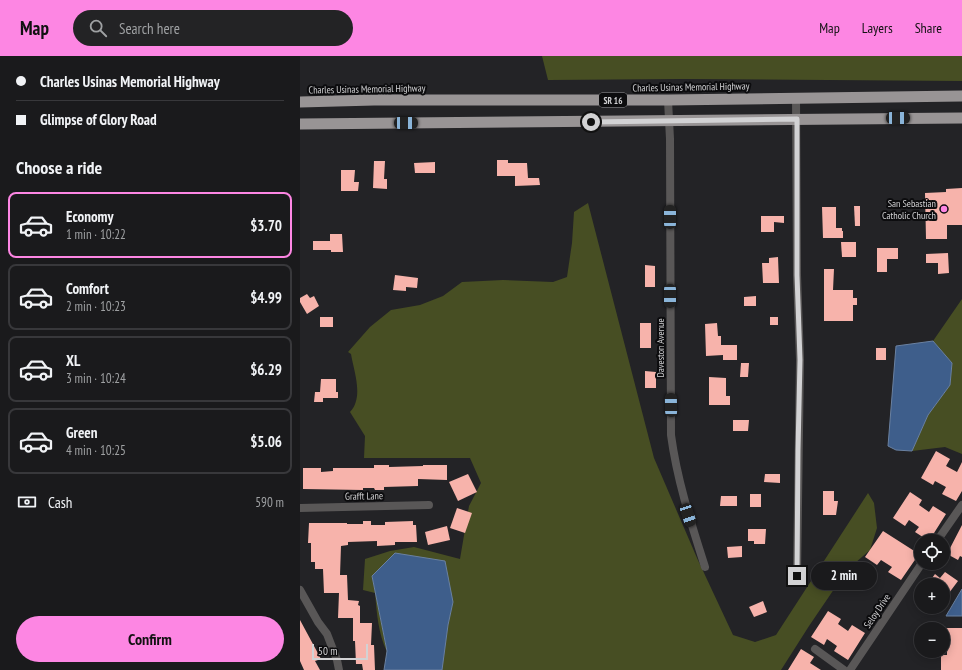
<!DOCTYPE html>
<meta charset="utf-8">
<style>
:root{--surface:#1a1a1c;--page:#232325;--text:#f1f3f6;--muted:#9fa1a3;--line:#38383b;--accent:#fd86e3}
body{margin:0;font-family:"PT Sans Narrow",sans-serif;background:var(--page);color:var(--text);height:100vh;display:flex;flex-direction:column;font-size:15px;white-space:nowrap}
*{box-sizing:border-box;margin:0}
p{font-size:13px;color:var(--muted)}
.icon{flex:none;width:22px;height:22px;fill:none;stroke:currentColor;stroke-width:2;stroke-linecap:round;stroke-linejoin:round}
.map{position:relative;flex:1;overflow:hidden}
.side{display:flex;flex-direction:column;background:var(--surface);width:300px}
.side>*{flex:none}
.guide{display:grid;align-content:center;height:88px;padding:0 16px;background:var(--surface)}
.buttons{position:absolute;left:614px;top:478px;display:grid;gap:8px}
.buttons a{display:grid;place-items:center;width:36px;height:36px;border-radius:50%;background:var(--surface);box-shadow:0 2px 10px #0003,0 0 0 1px var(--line);font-size:20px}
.scale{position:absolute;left:12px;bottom:10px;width:56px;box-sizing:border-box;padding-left:4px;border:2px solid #d2d2d4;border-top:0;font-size:11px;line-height:14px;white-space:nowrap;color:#d2d2d4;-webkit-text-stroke:3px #0c0c0e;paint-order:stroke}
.end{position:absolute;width:18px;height:18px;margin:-9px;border:5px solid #d2d2d4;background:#111;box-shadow:0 0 0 2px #111}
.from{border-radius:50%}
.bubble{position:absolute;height:28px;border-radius:14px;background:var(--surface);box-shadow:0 2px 10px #0003,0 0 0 1px var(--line);font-size:13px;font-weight:600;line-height:28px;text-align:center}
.car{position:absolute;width:12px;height:24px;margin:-12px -6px;border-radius:5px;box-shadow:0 0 3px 1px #0007;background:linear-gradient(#222 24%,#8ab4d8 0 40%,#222 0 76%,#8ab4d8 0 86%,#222 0)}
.guide b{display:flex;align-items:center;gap:14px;height:38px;font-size:15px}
.guide b+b{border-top:1px solid var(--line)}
.guide i{width:10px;height:10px;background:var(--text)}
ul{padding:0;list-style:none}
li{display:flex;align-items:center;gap:12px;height:66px;margin:0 8px 6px;padding:0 8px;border:2px solid var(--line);border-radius:8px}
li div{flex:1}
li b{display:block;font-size:15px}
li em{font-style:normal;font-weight:600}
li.selected{border-color:var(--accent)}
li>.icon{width:36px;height:36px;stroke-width:1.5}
h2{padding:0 16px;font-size:18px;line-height:48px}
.pay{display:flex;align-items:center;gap:10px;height:44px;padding:0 16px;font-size:15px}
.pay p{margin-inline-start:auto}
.button{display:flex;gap:8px;margin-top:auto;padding:8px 16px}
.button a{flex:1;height:46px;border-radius:24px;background:var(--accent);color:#111;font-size:16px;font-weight:600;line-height:46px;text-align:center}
header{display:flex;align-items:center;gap:24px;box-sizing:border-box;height:56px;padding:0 20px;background:var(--accent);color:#111}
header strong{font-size:19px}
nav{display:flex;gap:22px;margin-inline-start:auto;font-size:14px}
.search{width:280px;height:36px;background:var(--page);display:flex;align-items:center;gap:10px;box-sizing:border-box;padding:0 14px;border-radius:22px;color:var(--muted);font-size:15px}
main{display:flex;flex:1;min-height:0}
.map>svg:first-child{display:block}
.green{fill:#474e23}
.water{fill:#3e5e8b;stroke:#6a81a1}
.building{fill:#f7b3ab}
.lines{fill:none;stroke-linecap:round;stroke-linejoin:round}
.minor{stroke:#595757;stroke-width:8}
.trunk{stroke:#989495;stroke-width:11}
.route{stroke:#d2d2d4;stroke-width:5}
.poi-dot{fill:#fd86e3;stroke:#0c0c0e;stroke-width:1.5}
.labels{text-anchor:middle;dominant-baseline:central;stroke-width:4;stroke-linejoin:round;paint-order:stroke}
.shield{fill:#0c0c0e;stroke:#979799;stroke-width:1}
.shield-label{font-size:9px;font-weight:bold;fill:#d2d2d4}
.street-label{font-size:10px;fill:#d2d2d4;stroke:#0c0c0e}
.poi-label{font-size:10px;fill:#d2d2d4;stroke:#0c0c0e;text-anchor:end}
</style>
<header>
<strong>Map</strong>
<div class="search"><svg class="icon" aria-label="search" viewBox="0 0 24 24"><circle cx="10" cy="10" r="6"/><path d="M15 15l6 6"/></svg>Search here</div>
<nav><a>Map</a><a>Layers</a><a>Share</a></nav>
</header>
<main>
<section class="side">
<div class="guide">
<b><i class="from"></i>Charles Usinas Memorial Highway</b>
<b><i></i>Glimpse of Glory Road</b>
</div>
<h2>Choose a ride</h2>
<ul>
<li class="selected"><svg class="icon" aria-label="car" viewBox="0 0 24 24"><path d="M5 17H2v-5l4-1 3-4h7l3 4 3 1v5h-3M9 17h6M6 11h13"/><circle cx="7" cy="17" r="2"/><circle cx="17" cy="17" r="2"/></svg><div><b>Economy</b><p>1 min · 10:22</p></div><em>$3.70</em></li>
<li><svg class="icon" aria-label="car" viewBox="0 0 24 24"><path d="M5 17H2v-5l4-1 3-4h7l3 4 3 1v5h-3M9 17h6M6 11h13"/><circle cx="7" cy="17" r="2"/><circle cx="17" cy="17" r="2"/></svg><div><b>Comfort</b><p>2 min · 10:23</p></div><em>$4.99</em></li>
<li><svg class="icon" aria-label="car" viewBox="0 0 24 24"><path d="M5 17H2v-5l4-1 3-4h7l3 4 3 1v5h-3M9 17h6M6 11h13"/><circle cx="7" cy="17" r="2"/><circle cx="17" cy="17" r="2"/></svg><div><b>XL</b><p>3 min · 10:24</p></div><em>$6.29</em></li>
<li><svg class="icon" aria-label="car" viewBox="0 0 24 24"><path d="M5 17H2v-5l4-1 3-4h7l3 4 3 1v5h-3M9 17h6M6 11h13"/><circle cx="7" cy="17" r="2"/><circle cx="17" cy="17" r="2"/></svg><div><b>Green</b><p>4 min · 10:25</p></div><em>$5.06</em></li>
</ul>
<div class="pay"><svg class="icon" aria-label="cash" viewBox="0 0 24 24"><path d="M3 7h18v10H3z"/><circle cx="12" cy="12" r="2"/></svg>Cash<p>590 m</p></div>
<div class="button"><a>Confirm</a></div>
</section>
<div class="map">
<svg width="662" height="614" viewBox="0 0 662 614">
<rect width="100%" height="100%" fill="#232326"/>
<g class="green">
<path d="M242 0H662V25L383 23 248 24Z"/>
<path d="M288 147 354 402 397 502 433 579 455 586 476 579 568 437 574 447 577 472 570 494 547 514 509 570 481 614H142L148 569 153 546 72 520 87 596C78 576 77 559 75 537L63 534 65 503 90 495 114 491 160 503 169 450 181 427 170 402H64L65 380 50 356C64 341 54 316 51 298L48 296 70 271 91 254 120 249 143 240 162 226 203 224 253 226 267 221 272 187 274 156Z"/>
<path d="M662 243V398L645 391 612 395 628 359 650 329 652 307 633 285Z"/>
</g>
<g class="water">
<path d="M633 285 652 307 650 329 628 359 612 395 596 394 588 390 596 290Z"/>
<path d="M95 497 145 505 153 546 148 569 142 614H84L87 595 72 520Z"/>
<path d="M662 533V560H646Z"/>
</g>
<g class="building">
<path d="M197 104H208V107H227L228 122H239L240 129 215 130V120H197Z"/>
<path d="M74 105H85L84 123H87V133L73 132Z"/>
<path d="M135 106V117H115L114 107Z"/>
<path d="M41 114H55L54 126H59L58 135H41Z"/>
<path d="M662 132V169H647V183H626L625 137 646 136V133Z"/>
<path d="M554 150H560V170H555Z"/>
<path d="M522 151H536V172H542V175H543V182H523Z"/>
<path d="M461 160H484V167L474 166V176H461Z"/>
<path d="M30 178H42L43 196H31V194H13V185H30Z"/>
<path d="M541 186H556V201H542Z"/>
<path d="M577 192H598V203H587V216H577Z"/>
<path d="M648 197 649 217 638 218V207H626V198Z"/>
<path d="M478 201 479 227H463L462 207H469V202Z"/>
<path d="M345 209 355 210V231H345Z"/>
<path d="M524 213H534L533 234H553V242H557V249H553V265H524Z"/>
<path d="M95 219 118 222 117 232 106 231V235L93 234Z"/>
<path d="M7 238 10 242 14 240 19 250 7 258 0 246V242Z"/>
<path d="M456 240V250H444V241Z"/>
<rect x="20" y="261" width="13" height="10"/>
<rect x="470" y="261" width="8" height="8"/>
<rect x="340" y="267" width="11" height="25"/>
<path d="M417 267 418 280H421V289H437V304H423V299L406 300 405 268Z"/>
<rect x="576" y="292" width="10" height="12"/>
<path d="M441 307H449L448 321H440Z"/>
<path d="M345 315 356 316V332H345Z"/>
<path d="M409 321 426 322V340H430V349H409Z"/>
<path d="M21 323H36V336H38V342H23V346H14L15 336H20Z"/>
<path d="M433 364H449L448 375H433Z"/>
<path d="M636 395 650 403 646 410 657 416 662 406V435L656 445 642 438 646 431 635 425 633 429 621 422Z"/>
<path d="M74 409H89V411L123 410V409H147V424L118 423V430L84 431V434H75L74 432H63V434L3 433V412H21V416L33 415V412H74Z"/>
<path d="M168 418 177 436 158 445 149 426Z"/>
<path d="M465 418H480V427L464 426Z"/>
<path d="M523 435H534V445H538L536 459H523Z"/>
<path d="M610 436 622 444 619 449 629 456 633 450 646 458 629 485 615 476 619 471 609 464 605 470 593 462Z"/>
<rect x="450" y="438" width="11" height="13"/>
<path d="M421 440H437V450H420Z"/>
<path d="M157 452 172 457 165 477 150 472Z"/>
<path d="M63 465H71V469H85V466L113 465V469H116L117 486H95V489L77 490V485L48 486V489L41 490 40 519H47L48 544 59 545 58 549 60 550V567H72L71 589H74L75 614H63L62 608H56L55 585H53V562H38L39 537H24L23 513H15V506H11V487H8L9 467H47V468H63Z"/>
<path d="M662 469V501L660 500 658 504 647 498Z"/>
<path d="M147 470 150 484 128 489 125 476Z"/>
<path d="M448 473H466L465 488H454V485H448Z"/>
<path d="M583 475 619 498 601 524 588 516 592 511 581 504 577 509 565 501Z"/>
<path d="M442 490V501L428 502 427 491Z"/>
<path d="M645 516 658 525 643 545V529H627L635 518 640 522Z"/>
<path d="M463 545 467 556 454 561 449 551Z"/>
<path d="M528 555 541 563 538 568 548 575 552 569 565 577 548 604 534 595 537 590 527 583 524 589 511 581Z"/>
<path d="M0 564 21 603 15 605 20 614H4L0 605Z"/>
<path d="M643 572H662V614H641V599H647V587H643Z"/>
<path d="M501 593 514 601 510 607 521 614H488Z"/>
</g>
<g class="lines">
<g class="minor">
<path d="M496 42 497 219 500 304 497 520"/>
<path d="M368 44 370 83 371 379C377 424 391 467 405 511"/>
<path d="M0 452 129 449"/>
<path d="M637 485 662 449"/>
<path d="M0 534 18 566 27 578 37 604 39 614"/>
<path d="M515 593 544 614"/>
<path d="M550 614 622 507"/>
</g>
<g class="trunk">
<path d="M0 46 74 44H368L662 40"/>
<path d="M0 68 662 62"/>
</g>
</g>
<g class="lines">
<path class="route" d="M291 66 497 63V219L500 304 498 394 497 520"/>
</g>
<circle class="poi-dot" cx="644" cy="153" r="4"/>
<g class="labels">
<rect class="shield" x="299" y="37" width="28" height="14" rx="3"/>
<g class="shield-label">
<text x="313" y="44">SR 16</text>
</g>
<g class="street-label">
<text transform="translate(391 31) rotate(-1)">Charles Usinas Memorial Highway</text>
<text transform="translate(67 33) rotate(-1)">Charles Usinas Memorial Highway</text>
<text transform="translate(360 292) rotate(-90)">Daveston Avenue</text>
<text transform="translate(64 440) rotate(-1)">Grafft Lane</text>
<text transform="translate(577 555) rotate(-56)">Seloy Drive</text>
</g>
<g class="poi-label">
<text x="636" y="147">San Sebastian<tspan x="636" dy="12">Catholic Church</tspan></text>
</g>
</g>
</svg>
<div class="buttons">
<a><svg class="icon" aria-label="locate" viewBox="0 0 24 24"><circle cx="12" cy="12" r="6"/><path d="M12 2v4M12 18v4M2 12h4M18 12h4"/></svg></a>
<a>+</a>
<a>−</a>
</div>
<div class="scale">50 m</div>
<i class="end from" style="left:291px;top:66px"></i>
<i class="end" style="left:497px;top:520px"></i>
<div class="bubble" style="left:511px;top:506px;width:66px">2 min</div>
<i class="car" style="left:598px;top:62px;rotate:90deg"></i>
<i class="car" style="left:106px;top:67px;rotate:90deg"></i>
<i class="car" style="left:370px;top:161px;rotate:0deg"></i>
<i class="car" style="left:370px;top:240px;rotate:180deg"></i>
<i class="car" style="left:371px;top:349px;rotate:359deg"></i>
<i class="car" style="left:388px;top:459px;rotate:162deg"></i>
</div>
</main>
